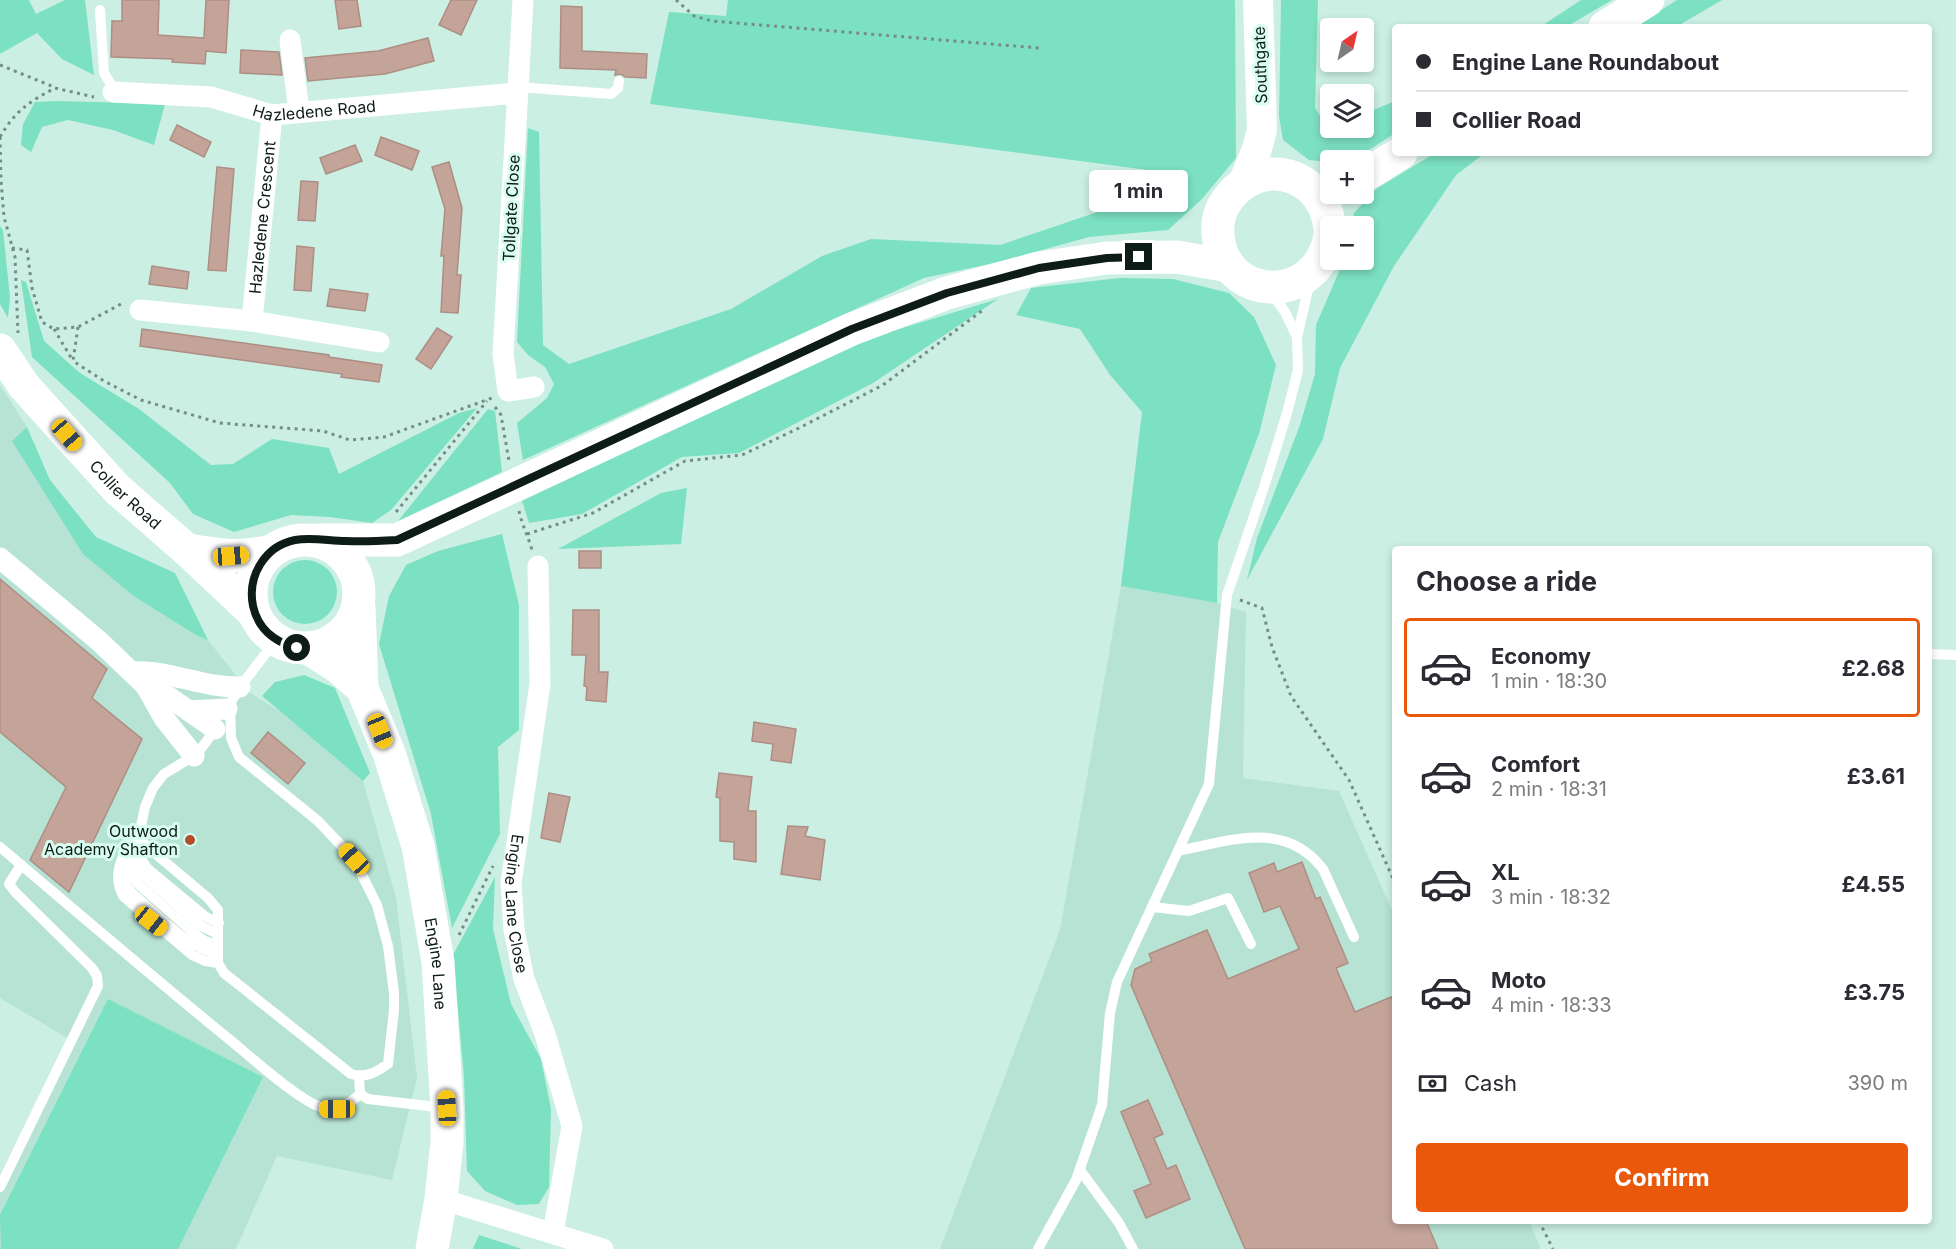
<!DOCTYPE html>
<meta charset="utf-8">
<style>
:root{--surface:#fff;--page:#f2f2f3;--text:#2b2b33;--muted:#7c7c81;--line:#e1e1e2;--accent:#ea580c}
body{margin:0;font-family:Inter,sans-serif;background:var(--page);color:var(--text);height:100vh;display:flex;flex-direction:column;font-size:22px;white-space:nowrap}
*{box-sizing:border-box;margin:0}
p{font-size:20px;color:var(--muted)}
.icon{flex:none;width:33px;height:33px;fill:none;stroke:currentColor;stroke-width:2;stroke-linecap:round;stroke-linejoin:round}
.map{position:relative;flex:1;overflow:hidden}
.side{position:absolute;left:1392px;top:546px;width:540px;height:678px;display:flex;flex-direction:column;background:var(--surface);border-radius:6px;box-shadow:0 3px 9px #0003}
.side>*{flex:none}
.hud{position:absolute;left:1392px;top:24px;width:540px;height:132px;border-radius:6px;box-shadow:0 3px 9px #0003;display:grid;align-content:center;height:132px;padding:0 24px;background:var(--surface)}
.needle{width:39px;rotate:34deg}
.tools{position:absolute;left:1320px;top:18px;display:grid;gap:12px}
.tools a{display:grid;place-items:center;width:54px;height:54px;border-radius:6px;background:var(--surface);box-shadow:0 3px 9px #0003;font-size:30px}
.end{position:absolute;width:27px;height:27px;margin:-14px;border:8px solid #0e1c17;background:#fff;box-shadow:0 0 0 3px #fff}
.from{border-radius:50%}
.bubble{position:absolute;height:42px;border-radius:6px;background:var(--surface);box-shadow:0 3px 9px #0003;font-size:20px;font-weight:700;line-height:42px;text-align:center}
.car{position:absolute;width:18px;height:36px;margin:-18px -9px;border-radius:8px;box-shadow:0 0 4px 2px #0007;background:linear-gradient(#f5c518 24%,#345 0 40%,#f5c518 0 76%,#345 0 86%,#f5c518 0)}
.hud b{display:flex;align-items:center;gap:21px;height:57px;font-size:22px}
.hud b+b{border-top:2px solid var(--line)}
.hud i{width:15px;height:15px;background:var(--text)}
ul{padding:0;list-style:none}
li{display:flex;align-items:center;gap:18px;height:99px;margin:0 12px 9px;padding:0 12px;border:3px solid transparent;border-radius:6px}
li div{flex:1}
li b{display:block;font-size:22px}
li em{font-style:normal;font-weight:700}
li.active{border-color:var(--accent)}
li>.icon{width:54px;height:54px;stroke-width:1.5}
h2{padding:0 24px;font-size:27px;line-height:72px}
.pay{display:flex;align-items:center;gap:15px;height:66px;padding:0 24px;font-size:22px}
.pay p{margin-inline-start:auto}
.cta{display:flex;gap:12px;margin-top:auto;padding:12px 24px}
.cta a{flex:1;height:69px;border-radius:6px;background:var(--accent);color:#fff;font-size:24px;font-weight:700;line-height:69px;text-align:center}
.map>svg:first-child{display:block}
.built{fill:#b7e3d4}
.green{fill:#7ce0c2}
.building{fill:#c4a499;stroke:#ae8e84;stroke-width:1.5}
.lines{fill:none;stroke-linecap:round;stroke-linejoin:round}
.path{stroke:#748e86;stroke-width:3;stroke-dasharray:3 4.5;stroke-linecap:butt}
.lane{stroke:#fff;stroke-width:10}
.street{stroke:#fff;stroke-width:21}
.secondary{stroke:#fff;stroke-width:30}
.primary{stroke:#fff;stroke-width:33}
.highway{stroke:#fff;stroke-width:33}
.route{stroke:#0e1c17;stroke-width:8}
.poi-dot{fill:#b34c28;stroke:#d8fdf0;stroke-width:2}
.labels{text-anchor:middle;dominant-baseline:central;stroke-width:6;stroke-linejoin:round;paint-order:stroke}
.street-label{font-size:16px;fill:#0e1c17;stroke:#d8fdf0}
.poi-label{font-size:16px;fill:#0e1c17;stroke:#d8fdf0;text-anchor:end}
</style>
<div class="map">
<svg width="1956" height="1249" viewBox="0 0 1956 1249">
<rect width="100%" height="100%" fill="#cbefe3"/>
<g class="built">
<path d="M0 385 27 427 13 441 135 597 196 635 208 640 249 692 282 713 363 781 396 898 417 1078 392 1180 277 1156 236 1249H0V1174L69 1039 0 998Z"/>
<path d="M1121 586 1217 603 1246 612 1243 778 1339 791 1395 917V1221H1529L1541 1249H940L1060 930Z"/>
</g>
<g class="green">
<path d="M0 0H29L36 14 65 0H85L94 75 62 59 37 33 0 54Z"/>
<path d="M728 0H1235L1236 158 1202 199 1168 230 1089 237 999 262 924 278 523 460 517 423 547 398 554 384 545 367 528 355 517 342 528 128 539 132 543 345 569 364 731 309 822 256 871 239 1000 245 1154 193 1155 171 650 104 669 12 726 16Z"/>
<path d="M1281 0H1318L1315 108 1329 129 1364 128V114L1395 101V133C1372 148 1358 160 1330 160V162L1309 160 1283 140 1279 116Z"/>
<path d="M1581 0H1612L1566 27H1540Z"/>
<path d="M1677 0H1722L1676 27H1634Z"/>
<path d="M57 101 165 104 154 145 113 130 68 120 42 127 31 152 21 145 23 124 35 102Z"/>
<path d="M1435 153H1485L1456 175 1394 266 1340 368 1323 439 1247 580 1257 538 1300 425 1315 374 1316 325 1344 260H1364V226H1351L1354 213 1376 189Z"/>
<path d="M0 226 3 230 10 298 8 318 0 304Z"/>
<path d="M1120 278 1173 279 1229 293 1254 317 1276 365 1259 434 1218 542 1217 603 1121 586 1142 412 1110 375 1080 329 1016 315 1031 288Z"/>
<path d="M21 280 26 282 44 341 80 373 139 409 211 465 233 464 272 439 329 448 339 474 459 413 477 408 391 510 372 523 330 517 291 515 234 532 193 514 170 483 32 357Z"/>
<path d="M998 299 873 383 739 453 682 457 582 514 529 523 522 501 856 342Z"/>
<path d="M488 409 495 411 502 472 398 521Z"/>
<path d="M27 427 50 480 96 537 175 573 208 640 196 635 135 597 83 554 12 441Z"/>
<path d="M687 488 681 544 558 549 661 493Z"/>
<path d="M502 534 519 605V730L498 747 500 834 452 928 431 814 379 644 389 596 406 565 438 551Z"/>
<circle cx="305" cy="592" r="32"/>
<path d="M304 675 335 688 370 773 363 781 262 696 275 682Z"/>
<path d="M495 877 493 929 511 1004 541 1059 551 1109 549 1187 539 1204 517 1205 485 1191 467 1171 464 1077 453 955Z"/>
<path d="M108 999 263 1077 178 1249H1L0 1215Z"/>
<path d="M479 1235 522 1249H473Z"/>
</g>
<g class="building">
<path d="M122 0H159L158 35 204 38 206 0H229L226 53 206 51 205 64 172 62 173 59 111 57 112 21H122Z"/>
<path d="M335 0H357L361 26 339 29Z"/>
<path d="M451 0H477L461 35 439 25Z"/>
<path d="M561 6 582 7V51L647 54 646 78 625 77 621 74 615 75 616 70 560 68Z"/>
<path d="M428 38 434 61 385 74 308 81 305 58 378 51Z"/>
<path d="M241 50 279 52 282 75 240 73Z"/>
<path d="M177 125 211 142 204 157 170 140Z"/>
<path d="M381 137 419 151 412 170 375 155Z"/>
<path d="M355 145 362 161 326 174 320 158Z"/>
<path d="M449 162 462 208 457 275H461L458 313 441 312 444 256H441L445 209 432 167Z"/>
<path d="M217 167 234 169 226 271 208 270Z"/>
<path d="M301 181 318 182 315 221 298 220Z"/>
<path d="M297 246 314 248 311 291 294 290Z"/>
<path d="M152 266 189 272 187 289 149 284Z"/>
<path d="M330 289 368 294 365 311 327 306Z"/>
<path d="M437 328 452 337 431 369 416 359Z"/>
<path d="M142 329 329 355V357L382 365 379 382 341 377 342 374 140 346Z"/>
<rect x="579" y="551" width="22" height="17"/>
<path d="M0 579 107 669 92 698 142 739 69 892 30 860 66 787 0 732Z"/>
<path d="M573 610H599V672H608L606 702 586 700 587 687 584 686 586 655H572Z"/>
<path d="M754 722 796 729 791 763 771 760 773 744 752 741Z"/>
<path d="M268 732 305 763 288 784 251 753Z"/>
<path d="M719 773 752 777 748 811H756V862L734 859V842L720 841V798L716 797Z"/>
<path d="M549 793 570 797 560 842 541 838Z"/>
<path d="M788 826 808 827 805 836 825 840 820 880 781 874Z"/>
<path d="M1302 862 1316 899 1320 897 1348 963 1336 968 1355 1012 1391 997 1395 1006V1221H1426L1438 1249H1245L1131 985 1135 969 1152 961 1149 954 1207 930 1228 979 1299 949 1280 906 1264 912 1249 873 1274 863 1277 872Z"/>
<path d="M1148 1100 1163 1134 1154 1138 1167 1169 1176 1165 1190 1199 1146 1218 1134 1191 1151 1184 1121 1112Z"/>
</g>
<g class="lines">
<g class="path">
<path d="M676 0 694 16 712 21 1039 48"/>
<path d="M0 65 54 87"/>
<path d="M0 137 1 181 4 217 15 257 18 333"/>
<path d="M0 137C15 111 29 102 55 88L94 97"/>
<path d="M12 248 27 250 32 288 42 322 54 329 78 327 121 304"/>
<path d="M78 327 73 361 104 381 141 400 220 423 323 431 350 440 384 437 492 398"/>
<path d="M54 329 73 361"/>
<path d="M495 407 501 415 509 461"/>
<path d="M519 511C522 525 528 536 532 550"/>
<path d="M396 512 487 401"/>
<path d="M527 534 593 513 685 461 742 455 795 430 883 385 983 310"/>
<path d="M1240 600 1262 608 1272 647 1291 696 1349 780 1395 883"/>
<path d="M459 935 493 866"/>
<path d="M1539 1221 1553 1249"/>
</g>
<g class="lane">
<path d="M100 10 104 73 115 91"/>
<path d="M518 87 611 94 618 88 619 81"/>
<path d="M1270 291 1285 312 1297 337"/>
<path d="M1929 654 1956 655"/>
<path d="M226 711 240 687 276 640"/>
<path d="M217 727 197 754 164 774 153 788 145 807 139 835 145 845 208 898 218 910V963L224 973 351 1074C366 1078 375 1073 388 1064L394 1010V993L388 946 377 905 354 859 318 821 239 757 231 738 230 705"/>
<path d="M139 831C124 849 110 875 124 897L192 955 205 961 218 963"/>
<path d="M142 841C133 854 128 869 137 883L195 934 205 941 218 945"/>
<path d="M0 847C78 913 156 980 235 1044 254 1060 301 1102 323 1108 338 1113 350 1103 360 1094"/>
<path d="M1178 851C1229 841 1285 819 1323 869L1354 937"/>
<path d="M143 854 141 859 147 868 206 917 219 923"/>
<path d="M138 857 137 866 142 874 201 926 218 934"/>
<path d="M126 864V885L131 892C155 912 188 949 218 954"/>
<path d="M1152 907 1189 911 1228 898 1251 944"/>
<path d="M359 1076 360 1094 368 1099 445 1108"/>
<path d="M1080 1170 1119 1223 1133 1249"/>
<path d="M0 1187 98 986 97 976 92 968 16 893 9 884 21 865"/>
<path d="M1038 1249 1076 1180 1102 1105 1110 1013 1117 982 1209 784 1227 595 1265 484 1287 413 1298 370 1297 337 1310 281"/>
</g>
<g class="street">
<path d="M523 0 503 354 508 391 534 387"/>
<path d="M290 40 299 111"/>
<path id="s1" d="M113 92 211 97 272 115 517 93"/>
<path d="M140 310 252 321 379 342"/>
<path id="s2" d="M252 321 272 115"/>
<path d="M0 558 99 641 146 686 169 697 215 729"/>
<path id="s3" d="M538 566 540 684 511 883 514 930 524 979 545 1034 572 1126 553 1233"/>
<path d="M132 672C166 669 203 688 240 687"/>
<path d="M146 686 164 718 194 756"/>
<path d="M189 711 227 709"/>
<path d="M441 1199 603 1249"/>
</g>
<path class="secondary" d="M1243 183 1257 149 1262 130 1258 0"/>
<g class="primary">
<path id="s4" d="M359 607 362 688 389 753 418 846 438 962 447 1108V1142L441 1199 432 1249"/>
<path d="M308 648 338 667 362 688"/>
</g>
<g class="highway">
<path d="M1605 27 1648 0"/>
<path d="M1364 176 1401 153"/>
<path d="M1330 230C1328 198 1303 172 1270 174 1253 176 1238 185 1228 199 1220 209 1217 222 1218 234 1222 302 1317 307 1330 236"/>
<path id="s5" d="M0 350 24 386 117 489 187 550 254 613"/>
<circle cx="305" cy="594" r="54"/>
<path d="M317 540H397L852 329 947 293 1039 268 1107 258 1177 257 1229 266"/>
<path d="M187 550C219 555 239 559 271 551"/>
</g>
</g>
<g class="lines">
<path class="route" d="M297 648C275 642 258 629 253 606 247 576 265 546 295 540 312 537 330 541 346 541 363 542 380 541 397 540L852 329 947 293 1039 268 1107 258 1139 257"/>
</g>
<circle class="poi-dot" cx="190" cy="840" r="6"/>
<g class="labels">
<g class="street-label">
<text transform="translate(1260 65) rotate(-92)">Southgate</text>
<text stroke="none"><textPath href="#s1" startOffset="204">Hazledene Road</textPath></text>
<text transform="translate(511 208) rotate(-87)">Tollgate Close</text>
<text stroke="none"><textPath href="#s2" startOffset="104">Hazledene Crescent</textPath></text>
<text stroke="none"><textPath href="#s5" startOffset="192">Collier Road</textPath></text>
<text stroke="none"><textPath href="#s3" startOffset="340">Engine Lane Close</textPath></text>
<text stroke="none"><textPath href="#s4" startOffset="368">Engine Lane</textPath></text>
</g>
<g class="poi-label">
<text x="178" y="831">Outwood<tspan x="178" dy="18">Academy Shafton</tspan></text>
</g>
</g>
</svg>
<div class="tools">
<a><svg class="needle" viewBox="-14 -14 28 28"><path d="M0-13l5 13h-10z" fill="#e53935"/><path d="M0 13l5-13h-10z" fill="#7c7c81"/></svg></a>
<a><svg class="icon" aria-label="layers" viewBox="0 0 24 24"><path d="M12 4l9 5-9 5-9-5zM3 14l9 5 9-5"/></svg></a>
<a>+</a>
<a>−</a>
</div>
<i class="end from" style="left:297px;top:648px"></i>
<i class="end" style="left:1139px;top:257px"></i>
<div class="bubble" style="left:1089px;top:170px;width:99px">1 min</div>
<i class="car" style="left:67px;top:435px;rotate:139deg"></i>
<i class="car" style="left:231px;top:556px;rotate:86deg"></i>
<i class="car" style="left:380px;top:731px;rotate:158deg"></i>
<i class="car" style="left:354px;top:859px;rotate:317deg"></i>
<i class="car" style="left:151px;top:921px;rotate:129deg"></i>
<i class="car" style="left:447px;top:1108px;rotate:357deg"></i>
<i class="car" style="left:337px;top:1109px;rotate:270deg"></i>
<div class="hud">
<b><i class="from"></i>Engine Lane Roundabout</b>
<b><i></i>Collier Road</b>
</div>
<section class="side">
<h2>Choose a ride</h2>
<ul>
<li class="active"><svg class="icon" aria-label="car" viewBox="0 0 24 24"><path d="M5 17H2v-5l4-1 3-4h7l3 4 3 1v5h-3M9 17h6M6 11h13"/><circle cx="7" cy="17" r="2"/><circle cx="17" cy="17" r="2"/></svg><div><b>Economy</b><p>1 min · 18:30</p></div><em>£2.68</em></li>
<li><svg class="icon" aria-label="car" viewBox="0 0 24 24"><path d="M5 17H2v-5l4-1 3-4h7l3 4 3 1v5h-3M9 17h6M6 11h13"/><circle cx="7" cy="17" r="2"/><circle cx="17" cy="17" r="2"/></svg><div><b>Comfort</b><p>2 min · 18:31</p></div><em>£3.61</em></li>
<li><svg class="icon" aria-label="car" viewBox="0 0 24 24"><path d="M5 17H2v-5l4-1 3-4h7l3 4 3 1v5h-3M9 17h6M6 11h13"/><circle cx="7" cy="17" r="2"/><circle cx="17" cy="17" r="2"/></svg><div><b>XL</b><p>3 min · 18:32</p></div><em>£4.55</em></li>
<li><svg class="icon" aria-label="car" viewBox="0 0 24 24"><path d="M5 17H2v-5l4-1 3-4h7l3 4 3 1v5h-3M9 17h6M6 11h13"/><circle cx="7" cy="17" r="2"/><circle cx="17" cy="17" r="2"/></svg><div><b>Moto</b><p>4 min · 18:33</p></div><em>£3.75</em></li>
</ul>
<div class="pay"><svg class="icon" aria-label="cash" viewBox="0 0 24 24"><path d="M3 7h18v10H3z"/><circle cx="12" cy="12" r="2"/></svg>Cash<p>390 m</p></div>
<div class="cta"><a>Confirm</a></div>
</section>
</div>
